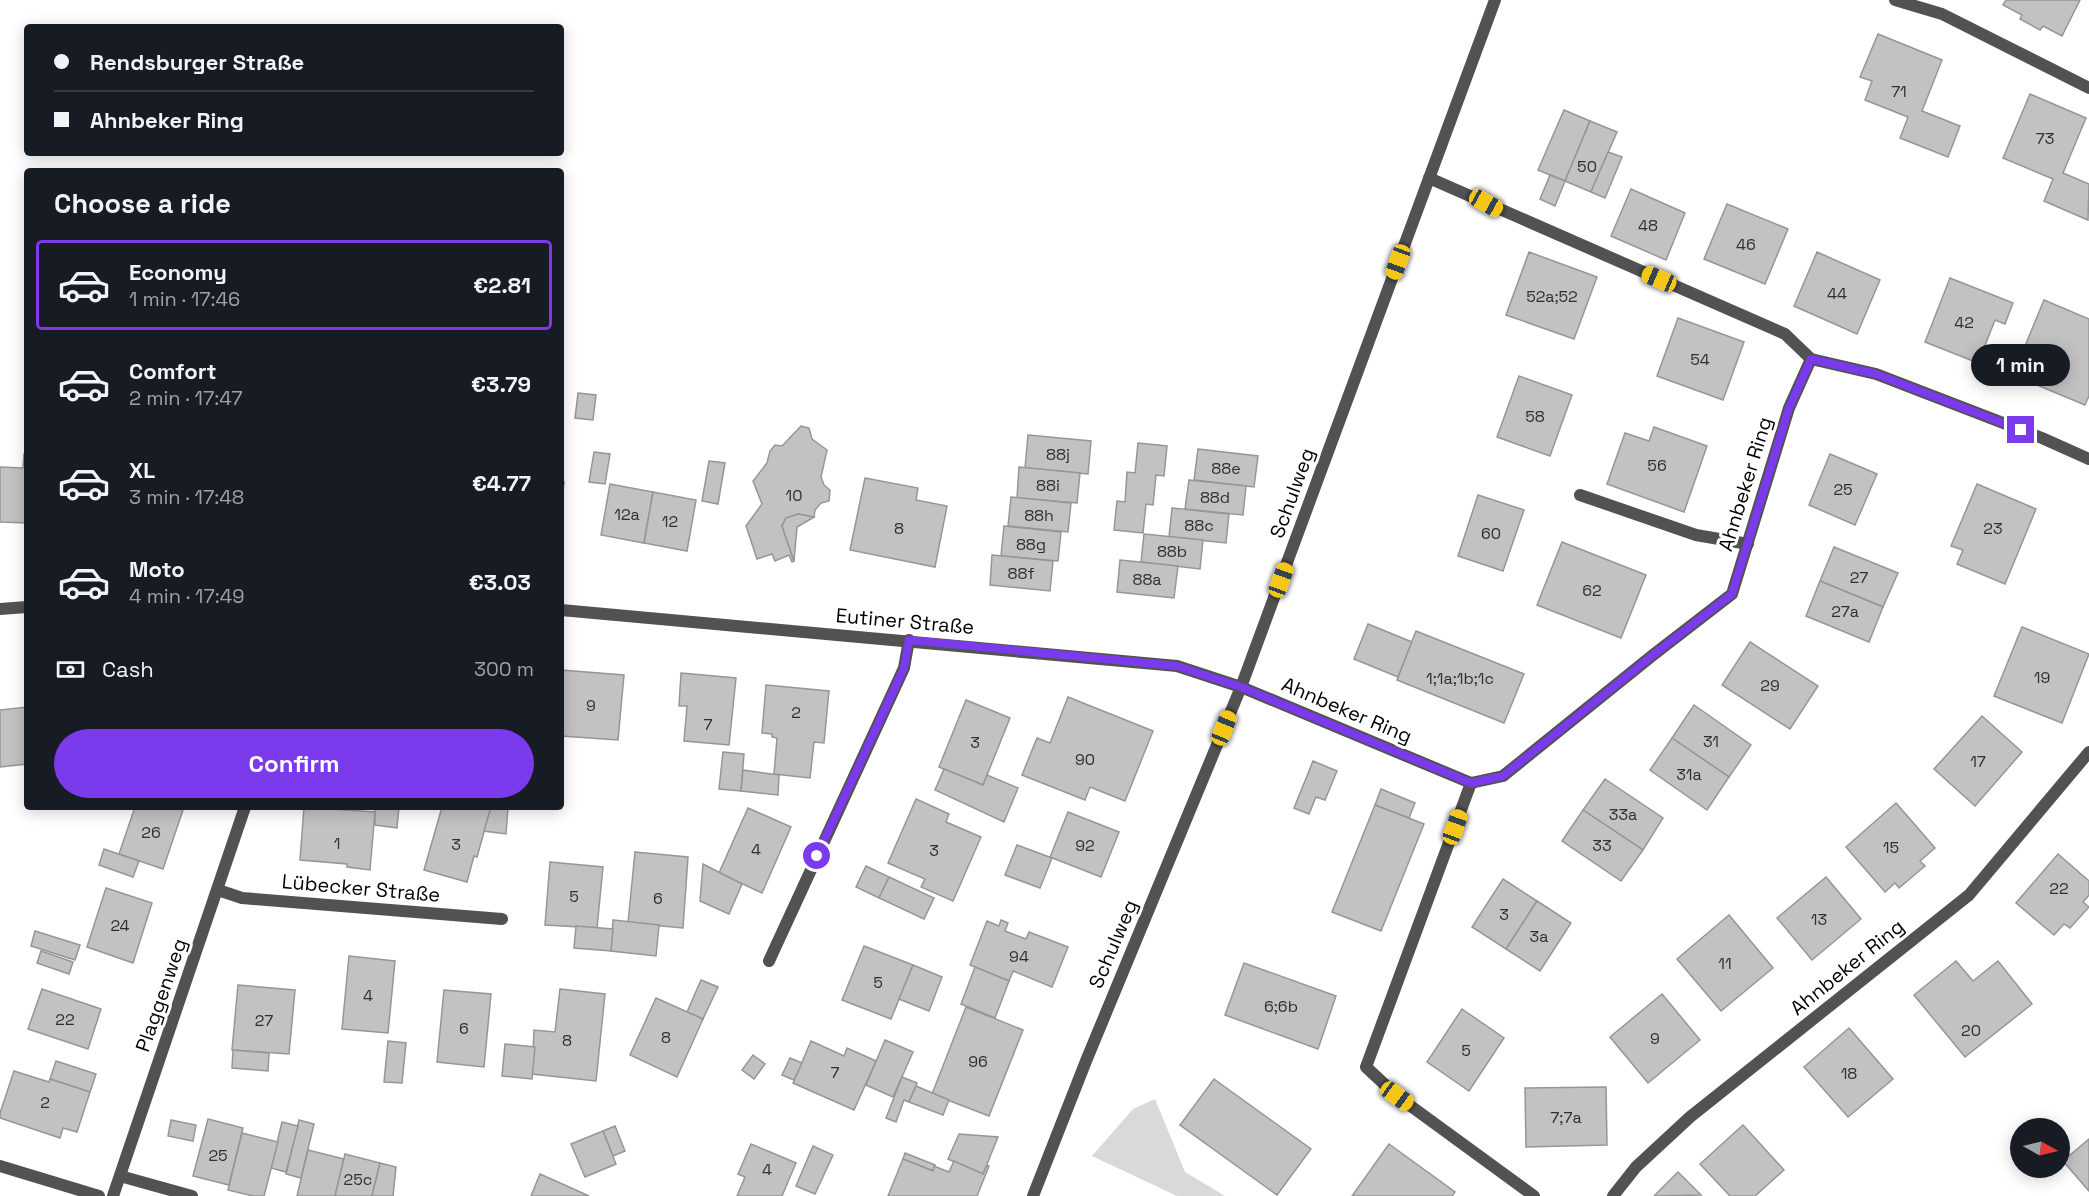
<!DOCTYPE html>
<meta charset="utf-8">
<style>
:root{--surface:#171b24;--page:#242831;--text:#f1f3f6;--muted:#9ea1a6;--line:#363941;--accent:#7c3aed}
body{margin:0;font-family:"Space Grotesk",sans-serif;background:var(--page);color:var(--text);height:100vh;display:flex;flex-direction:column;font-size:22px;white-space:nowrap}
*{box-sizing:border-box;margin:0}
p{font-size:20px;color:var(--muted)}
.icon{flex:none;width:33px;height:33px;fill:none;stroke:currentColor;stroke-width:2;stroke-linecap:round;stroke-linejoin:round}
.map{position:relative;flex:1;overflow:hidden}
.side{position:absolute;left:24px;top:168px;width:540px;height:642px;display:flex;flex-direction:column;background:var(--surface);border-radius:6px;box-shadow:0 3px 15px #0003}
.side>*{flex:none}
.hud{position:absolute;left:24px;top:24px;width:540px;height:132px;border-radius:6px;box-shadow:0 3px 15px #0003;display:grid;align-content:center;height:132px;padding:0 30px;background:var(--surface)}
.needle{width:39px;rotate:98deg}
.fabs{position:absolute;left:2010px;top:1118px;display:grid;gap:12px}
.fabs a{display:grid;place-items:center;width:60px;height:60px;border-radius:50%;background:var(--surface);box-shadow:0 3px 15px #0003;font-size:30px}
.end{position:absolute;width:27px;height:27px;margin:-14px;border:8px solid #7c3aed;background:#fff;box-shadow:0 0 0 3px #fff}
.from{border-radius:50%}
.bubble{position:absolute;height:42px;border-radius:21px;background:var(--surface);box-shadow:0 3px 15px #0003;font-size:20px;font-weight:700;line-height:42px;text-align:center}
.car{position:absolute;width:18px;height:36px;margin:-18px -9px;border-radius:8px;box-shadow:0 0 4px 2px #0007;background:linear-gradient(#f5c518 24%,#345 0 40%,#f5c518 0 76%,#345 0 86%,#f5c518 0)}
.hud b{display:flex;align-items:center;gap:21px;height:57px;font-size:22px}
.hud b+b{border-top:2px solid var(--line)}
.hud i{width:15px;height:15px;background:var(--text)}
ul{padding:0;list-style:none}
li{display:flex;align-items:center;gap:18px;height:90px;margin:0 12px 9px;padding:0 18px;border:3px solid transparent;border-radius:6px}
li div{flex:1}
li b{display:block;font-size:22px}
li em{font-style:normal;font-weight:700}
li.on{border-color:var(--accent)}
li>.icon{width:54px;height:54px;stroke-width:1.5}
h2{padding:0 30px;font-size:27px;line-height:72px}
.pay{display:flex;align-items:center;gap:15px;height:66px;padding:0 30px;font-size:22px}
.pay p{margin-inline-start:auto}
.primary-button{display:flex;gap:12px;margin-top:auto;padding:12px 30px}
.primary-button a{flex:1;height:69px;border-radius:36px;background:var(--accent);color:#fff;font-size:24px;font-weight:700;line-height:69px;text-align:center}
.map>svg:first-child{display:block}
.green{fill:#d9d9d9}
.building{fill:#c2c2c2;stroke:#969696;stroke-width:1.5}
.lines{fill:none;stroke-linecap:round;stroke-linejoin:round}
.lane{stroke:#525252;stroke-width:12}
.street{stroke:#525252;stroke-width:12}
.route{stroke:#7c3aed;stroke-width:8}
.labels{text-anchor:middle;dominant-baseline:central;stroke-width:6;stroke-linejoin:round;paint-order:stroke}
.number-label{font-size:16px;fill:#303030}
.street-label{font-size:20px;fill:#000;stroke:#fff}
</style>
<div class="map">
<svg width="2089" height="1196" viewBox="0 0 2089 1196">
<rect width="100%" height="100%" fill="#fff"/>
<path class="green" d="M1155 1099 1185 1172 1225 1196H1177L1092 1156 1133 1109Z"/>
<g class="building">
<path d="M2006 0H2080L2062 36 2043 26 2040 30 2020 19 2022 15 2003 5Z"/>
<path d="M1878 34 1942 60 1922 111 1960 126 1948 157 1900 138 1908 117 1865 100 1872 81 1860 77Z"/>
<path d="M2030 94 2086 118 2063 173 2089 184 2088 220 2044 201 2053 179 2003 158Z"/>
<path d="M1564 110 1590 121 1565 181 1538 170Z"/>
<path d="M1590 121 1617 132 1591 192 1565 181Z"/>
<path d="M1608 152 1622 157 1605 198 1591 192Z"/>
<path d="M1550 175 1565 181 1555 206 1540 199Z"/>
<path d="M1631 189 1685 213 1666 260 1611 236Z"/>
<path d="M1727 204 1788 229 1765 284 1704 259Z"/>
<path d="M1529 252 1597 277 1574 339 1506 315Z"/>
<path d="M1817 252 1880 280 1857 334 1794 306Z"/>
<path d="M1950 278 2013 303 2005 324 1995 320 1978 363 1925 342Z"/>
<path d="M2044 300 2089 319V396L2085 405 2013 375Z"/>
<path d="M1678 318 1744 342 1723 400 1657 376Z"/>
<path d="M1519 376 1572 395 1550 456 1497 437Z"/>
<path d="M578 393 596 395 593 420 575 418Z"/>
<path d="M801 426 809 428 812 439 827 450 821 477 824 485 830 490 829 501 821 503 815 510 814 517 798 514 786 518 782 526 794 561 792 562 789 555 775 561 772 554 757 559 746 526 762 504 753 481 767 463 770 451 775 445 782 446Z"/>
<path d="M1654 427 1707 446 1684 512 1607 484 1625 433 1649 441Z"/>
<path d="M1028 435 1091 441 1088 474 1025 468Z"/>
<path d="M1138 443 1167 446 1164 476 1156 475 1153 505 1146 504 1143 533 1114 530 1117 501 1125 502 1127 472 1135 473Z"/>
<path d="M1198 449 1258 456 1254 487 1194 480Z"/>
<path d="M594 452 610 454 605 484 589 482Z"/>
<path d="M24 454H27V523L0 522V467L23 468Z"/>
<path d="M1830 454 1877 474 1855 525 1809 505Z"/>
<path d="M709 461 725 463 718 504 702 501Z"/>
<path d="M1019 467 1080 473 1077 503 1017 498Z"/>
<path d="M865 478 918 488 916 500 947 506 935 567 850 550Z"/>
<path d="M1189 480 1246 486 1243 515 1185 509Z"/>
<path d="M561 482H564L561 506Z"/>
<path d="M610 484 653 492 644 543 601 535Z"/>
<path d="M1977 484 2036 509 2005 584 1957 564 1963 550 1951 546Z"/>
<path d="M653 492 696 500 687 551 644 543Z"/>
<path d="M1478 495 1524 510 1503 571 1458 556Z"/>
<path d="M1011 497 1071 503 1068 532 1008 526Z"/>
<path d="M1172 508 1229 514 1226 543 1169 537Z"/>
<path d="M798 514 814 517 797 527 794 561 782 526 786 518Z"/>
<path d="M1004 526 1061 532 1058 561 1001 556Z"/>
<path d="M1144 534 1203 540 1200 569 1141 562Z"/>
<path d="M1562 542 1646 575 1621 638 1537 605Z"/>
<path d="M1834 547 1898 573 1883 607 1820 581Z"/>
<path d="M992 555 1053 561 1050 591 990 585Z"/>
<path d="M1120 560 1178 566 1174 598 1117 592Z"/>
<path d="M1820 581 1883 607 1869 642 1806 616Z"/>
<path d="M1368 624 1412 642 1398 677 1354 659Z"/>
<path d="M2022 627 2089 654 2062 723 1994 696Z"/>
<path d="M1416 631 1524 674 1504 723 1397 680Z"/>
<path d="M1750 642 1818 686 1790 729 1722 685Z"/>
<path d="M561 670 624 675 618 740 561 736Z"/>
<path d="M681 673 736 678 729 745 684 741 687 706H679Z"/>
<path d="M766 685 829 691 824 743 814 742 810 778 774 774 777 738 772 737V734L762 733Z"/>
<path d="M1068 697 1153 731 1125 801 1090 787 1085 800 1022 775 1037 738 1050 743Z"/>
<path d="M966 700 1010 718 983 785 939 767Z"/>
<path d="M1694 705 1751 745 1729 777 1672 738Z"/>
<path d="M27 707V764L0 767V710Z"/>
<path d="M1982 716 2022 752 1975 806 1934 769Z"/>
<path d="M1672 738 1729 777 1707 810 1650 770Z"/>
<path d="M723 752 744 754 741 791 719 789Z"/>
<path d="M1313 761 1337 771 1325 800 1316 797 1309 814 1294 808Z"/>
<path d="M944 769 983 785 987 775 1018 788 1004 822 935 790Z"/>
<path d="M743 770 779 775 778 795 741 791Z"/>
<path d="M1605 779 1663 818 1643 850 1583 810Z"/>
<path d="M1381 789 1415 803 1409 818 1375 805Z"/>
<path d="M916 799 949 814 946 822 981 837 953 901 921 887 925 879 888 863Z"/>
<path d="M1896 803 1935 848 1920 861 1925 866 1899 888 1895 883 1885 892 1846 847Z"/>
<path d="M1375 805 1424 824 1381 931 1332 912Z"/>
<path d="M135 807H173L183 810 163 869 119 854Z"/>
<path d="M304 807 375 812 370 870 347 867V864L300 860Z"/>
<path d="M375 807H399L397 828 375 825Z"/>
<path d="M442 807H491L477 857 474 856 467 882 424 870Z"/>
<path d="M491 807H508L506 834 484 831Z"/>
<path d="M748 808 791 827 762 893 719 873Z"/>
<path d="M1583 810 1643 850 1621 881 1562 841Z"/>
<path d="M1068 812 1119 832 1101 877 1050 857Z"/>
<path d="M1017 845 1052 858 1040 888 1005 875Z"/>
<path d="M104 849 139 861 133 877 99 865Z"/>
<path d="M635 852 688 857 683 928 628 923Z"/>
<path d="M2058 854 2089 881V895L2083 902 2089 907 2070 928 2064 924 2054 935 2016 903Z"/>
<path d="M550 862 603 867 597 928 545 925Z"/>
<path d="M703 864 742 884 729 914 700 901Z"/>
<path d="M866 866 889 877 879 898 856 887Z"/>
<path d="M889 877 934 898 924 919 879 898Z"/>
<path d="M1826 877 1861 919 1812 960 1777 918Z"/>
<path d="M1503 879 1537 901 1506 949 1472 927Z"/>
<path d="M106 888 152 903 133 963 87 947Z"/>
<path d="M1537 901 1571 923 1540 971 1506 949Z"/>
<path d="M1729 915 1773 968 1721 1011 1677 959Z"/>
<path d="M613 920 659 925 656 956 611 951Z"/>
<path d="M1001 920 1008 923 1005 931 1026 939 1029 932 1068 947 1052 987 1013 971 1009 981 970 965 987 921 999 926Z"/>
<path d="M576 926 613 929 611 951 574 948Z"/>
<path d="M35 931 80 945 75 960 31 946Z"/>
<path d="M864 946 913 965 891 1019 842 1000Z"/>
<path d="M41 951 73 962 69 974 37 963Z"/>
<path d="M349 956 395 961 388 1033 342 1029Z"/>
<path d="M1956 961 1973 981 1998 961 2032 1004 1965 1057 1914 995Z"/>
<path d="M1244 963 1336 996 1318 1049 1225 1015Z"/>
<path d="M913 965 942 977 929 1011 899 999Z"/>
<path d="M975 967 1009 981 995 1018 961 1004Z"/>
<path d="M701 980 718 987 703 1019 687 1012Z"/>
<path d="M238 985 295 990 289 1054 232 1050Z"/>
<path d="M42 989 101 1009 88 1049 28 1029Z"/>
<path d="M560 989 605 994 596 1081 532 1074 534 1030 555 1032Z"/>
<path d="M444 990 491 994 484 1067 437 1062Z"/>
<path d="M1662 994 1700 1040 1648 1083 1610 1037Z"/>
<path d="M656 998 703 1019 677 1077 630 1055Z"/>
<path d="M966 1007 1023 1030 989 1116 932 1094Z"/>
<path d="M1462 1009 1504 1038 1469 1091 1427 1062Z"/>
<path d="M1849 1028 1893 1079 1848 1117 1804 1067Z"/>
<path d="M885 1040 913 1052 893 1097 866 1085Z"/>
<path d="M388 1041 406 1043 402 1083 384 1082Z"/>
<path d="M811 1041 844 1056 847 1048 876 1061 854 1110 793 1083Z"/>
<path d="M505 1044 535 1047 532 1079 502 1076Z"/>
<path d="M233 1050 269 1053 268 1071 232 1068Z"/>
<path d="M753 1055 765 1064 754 1079 742 1070Z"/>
<path d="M790 1058 802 1063 794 1080 782 1075Z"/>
<path d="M56 1061 96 1074 90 1092 50 1079Z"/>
<path d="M14 1071 49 1082 50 1079 90 1092 77 1132 63 1128 60 1138 0 1118V1113Z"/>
<path d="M902 1077 917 1083 909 1102 904 1100 896 1122 886 1118Z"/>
<path d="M1214 1079 1311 1149 1277 1195 1180 1125Z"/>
<path d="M916 1086 949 1100 943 1115 909 1102Z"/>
<path d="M1606 1087 1607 1145 1526 1147 1525 1088Z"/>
<path d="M208 1119 243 1128 229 1185 193 1176Z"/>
<path d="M171 1120 196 1125 193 1141 168 1136Z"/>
<path d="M299 1120 314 1124 301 1178 286 1174Z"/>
<path d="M282 1122 298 1126 286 1172 271 1168Z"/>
<path d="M1743 1125 1784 1170 1755 1196H1730L1700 1164Z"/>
<path d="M615 1126 625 1151 613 1156 603 1131Z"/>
<path d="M603 1131 616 1164 585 1177 571 1144Z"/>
<path d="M242 1133 278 1142 264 1196H253L228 1190Z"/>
<path d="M959 1134 998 1137 983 1174 948 1159Z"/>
<path d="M2089 1139V1191L2063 1161Z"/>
<path d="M751 1144 796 1163 782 1196H737L745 1177 738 1174Z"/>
<path d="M1389 1144 1455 1192 1452 1196H1352Z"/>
<path d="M813 1146 833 1155 815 1194 796 1186Z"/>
<path d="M308 1150 344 1159 335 1196H297Z"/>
<path d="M905 1153 935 1165 933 1171 903 1159Z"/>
<path d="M345 1154 380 1163 372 1196H335Z"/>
<path d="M903 1159 933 1171 934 1166 949 1172 954 1161 983 1174 987 1165 989 1166 977 1196H888Z"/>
<path d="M380 1163 396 1167 393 1196H372Z"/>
<path d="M1678 1172 1701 1195 1654 1196Z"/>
<path d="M540 1174 589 1196H531Z"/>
</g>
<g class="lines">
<g class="lane">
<path d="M1429 178 1486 203"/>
<path d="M1580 495 1696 535 1748 544"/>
<path d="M120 1176 192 1196"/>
</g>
<g class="street">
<path d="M1895 0 1942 14 2089 88"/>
<path d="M1486 203 1785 334 1811 359"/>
<path d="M0 609 27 607"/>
<path d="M561 610 1177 666 1241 687 1471 783 1503 776 1653 655 1732 594 1789 408 1811 359 1876 374 2042 438 2089 459"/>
<path d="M1471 783 1366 1067 1397 1096 1534 1196"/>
<path d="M218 890 242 898 502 919"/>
<path d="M769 961 904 668 909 640"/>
<path d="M0 1166 99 1196"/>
<path d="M113 1196 245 807"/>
<path d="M1033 1196 1086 1061 1241 687 1495 0"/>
<path d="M1613 1196 1636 1167 1690 1117 1969 895 2089 752"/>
</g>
</g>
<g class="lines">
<path class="route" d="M817 856 904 668 909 640 1177 666 1241 687 1471 783 1503 776 1653 655 1732 594 1789 408 1811 359 1876 374 2021 430"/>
</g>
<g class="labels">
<g class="number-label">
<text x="1899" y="91">71</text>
<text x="2045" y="138">73</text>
<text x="1587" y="166">50</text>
<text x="1648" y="225">48</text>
<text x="1746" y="244">46</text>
<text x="1837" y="293">44</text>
<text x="1552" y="296">52a;52</text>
<text x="1964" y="322">42</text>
<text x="1700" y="359">54</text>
<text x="1535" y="416">58</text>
<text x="1058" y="454">88j</text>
<text x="1657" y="465">56</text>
<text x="1226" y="468">88e</text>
<text x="1048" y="485">88i</text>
<text x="1843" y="489">25</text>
<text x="794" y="495">10</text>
<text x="1215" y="497">88d</text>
<text x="627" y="514">12a</text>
<text x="1039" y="515">88h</text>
<text x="670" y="521">12</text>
<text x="1199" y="525">88c</text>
<text x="899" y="528">8</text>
<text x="1993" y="528">23</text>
<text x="1491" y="533">60</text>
<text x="1031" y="544">88g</text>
<text x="1172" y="551">88b</text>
<text x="1021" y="573">88f</text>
<text x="1859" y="577">27</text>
<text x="1147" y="579">88a</text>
<text x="1592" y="590">62</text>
<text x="1845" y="611">27a</text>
<text x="2042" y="677">19</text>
<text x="1460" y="678">1;1a;1b;1c</text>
<text x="1770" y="685">29</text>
<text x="591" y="705">9</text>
<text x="796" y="712">2</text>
<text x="708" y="724">7</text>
<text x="1711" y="741">31</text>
<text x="975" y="742">3</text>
<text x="1085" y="759">90</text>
<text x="1978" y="761">17</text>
<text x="1689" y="774">31a</text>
<text x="1623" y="814">33a</text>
<text x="151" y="832">26</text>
<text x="337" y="843">1</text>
<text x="456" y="844">3</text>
<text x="1085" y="845">92</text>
<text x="1602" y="845">33</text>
<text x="1891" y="847">15</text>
<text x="756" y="849">4</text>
<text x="934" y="850">3</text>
<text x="2059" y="888">22</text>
<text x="574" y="896">5</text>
<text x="658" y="898">6</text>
<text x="1504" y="914">3</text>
<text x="1819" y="919">13</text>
<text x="120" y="925">24</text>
<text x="1539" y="936">3a</text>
<text x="1019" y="956">94</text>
<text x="1725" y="963">11</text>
<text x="878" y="982">5</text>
<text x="368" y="995">4</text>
<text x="1281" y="1006">6;6b</text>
<text x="65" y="1019">22</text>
<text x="264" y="1020">27</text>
<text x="464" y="1028">6</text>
<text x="1971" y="1030">20</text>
<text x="666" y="1037">8</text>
<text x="1655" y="1038">9</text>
<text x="567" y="1040">8</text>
<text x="1466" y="1050">5</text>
<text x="978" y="1061">96</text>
<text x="835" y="1072">7</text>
<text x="1849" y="1073">18</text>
<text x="45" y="1102">2</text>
<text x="1566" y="1117">7;7a</text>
<text x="218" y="1155">25</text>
<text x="767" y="1169">4</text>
<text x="358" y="1179">25c</text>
</g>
<g class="street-label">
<text transform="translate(1745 484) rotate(-73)">Ahnbeker Ring</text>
<text transform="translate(1292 493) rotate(-70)">Schulweg</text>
<text transform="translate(905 621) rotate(5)">Eutiner Straße</text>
<text transform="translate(1347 710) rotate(23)">Ahnbeker Ring</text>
<text transform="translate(361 888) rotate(5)">Lübecker Straße</text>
<text transform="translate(1113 944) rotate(-67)">Schulweg</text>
<text transform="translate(1847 967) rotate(-39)">Ahnbeker Ring</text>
<text transform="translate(161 995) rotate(-71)">Plaggenweg</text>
</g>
</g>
</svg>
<div class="fabs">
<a><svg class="needle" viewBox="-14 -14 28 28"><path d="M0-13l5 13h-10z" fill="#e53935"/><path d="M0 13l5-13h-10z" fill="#9ea1a6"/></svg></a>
</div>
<i class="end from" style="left:817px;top:856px"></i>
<i class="end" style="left:2021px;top:430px"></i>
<div class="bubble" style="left:1971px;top:344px;width:99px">1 min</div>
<i class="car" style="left:1486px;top:203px;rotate:119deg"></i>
<i class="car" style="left:1398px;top:262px;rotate:200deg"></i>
<i class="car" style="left:1659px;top:279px;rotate:293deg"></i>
<i class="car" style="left:1281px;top:580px;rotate:20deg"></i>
<i class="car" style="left:1224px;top:728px;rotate:22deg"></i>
<i class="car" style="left:1455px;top:827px;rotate:20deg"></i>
<i class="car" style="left:1397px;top:1096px;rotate:126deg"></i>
<div class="hud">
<b><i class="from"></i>Rendsburger Straße</b>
<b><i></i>Ahnbeker Ring</b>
</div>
<section class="side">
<h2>Choose a ride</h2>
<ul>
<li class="on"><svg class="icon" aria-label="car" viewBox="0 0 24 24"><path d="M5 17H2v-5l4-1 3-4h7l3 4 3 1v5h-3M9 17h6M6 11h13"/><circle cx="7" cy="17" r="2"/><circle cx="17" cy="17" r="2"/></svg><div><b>Economy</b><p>1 min · 17:46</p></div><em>€2.81</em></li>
<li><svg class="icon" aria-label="car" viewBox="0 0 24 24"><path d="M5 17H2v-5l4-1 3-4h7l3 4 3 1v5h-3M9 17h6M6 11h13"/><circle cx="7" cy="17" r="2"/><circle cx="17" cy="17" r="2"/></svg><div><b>Comfort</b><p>2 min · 17:47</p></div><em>€3.79</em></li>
<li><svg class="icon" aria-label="car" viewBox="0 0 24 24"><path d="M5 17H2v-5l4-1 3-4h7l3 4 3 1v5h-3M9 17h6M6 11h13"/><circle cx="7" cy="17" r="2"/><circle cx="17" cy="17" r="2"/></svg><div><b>XL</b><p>3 min · 17:48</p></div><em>€4.77</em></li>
<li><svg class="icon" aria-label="car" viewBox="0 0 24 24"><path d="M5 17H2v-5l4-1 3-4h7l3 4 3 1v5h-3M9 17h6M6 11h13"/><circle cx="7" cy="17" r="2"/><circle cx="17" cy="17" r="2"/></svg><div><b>Moto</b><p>4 min · 17:49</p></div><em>€3.03</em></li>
</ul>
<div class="pay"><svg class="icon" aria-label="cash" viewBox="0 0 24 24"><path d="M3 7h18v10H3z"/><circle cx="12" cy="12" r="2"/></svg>Cash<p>300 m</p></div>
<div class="primary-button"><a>Confirm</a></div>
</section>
</div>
